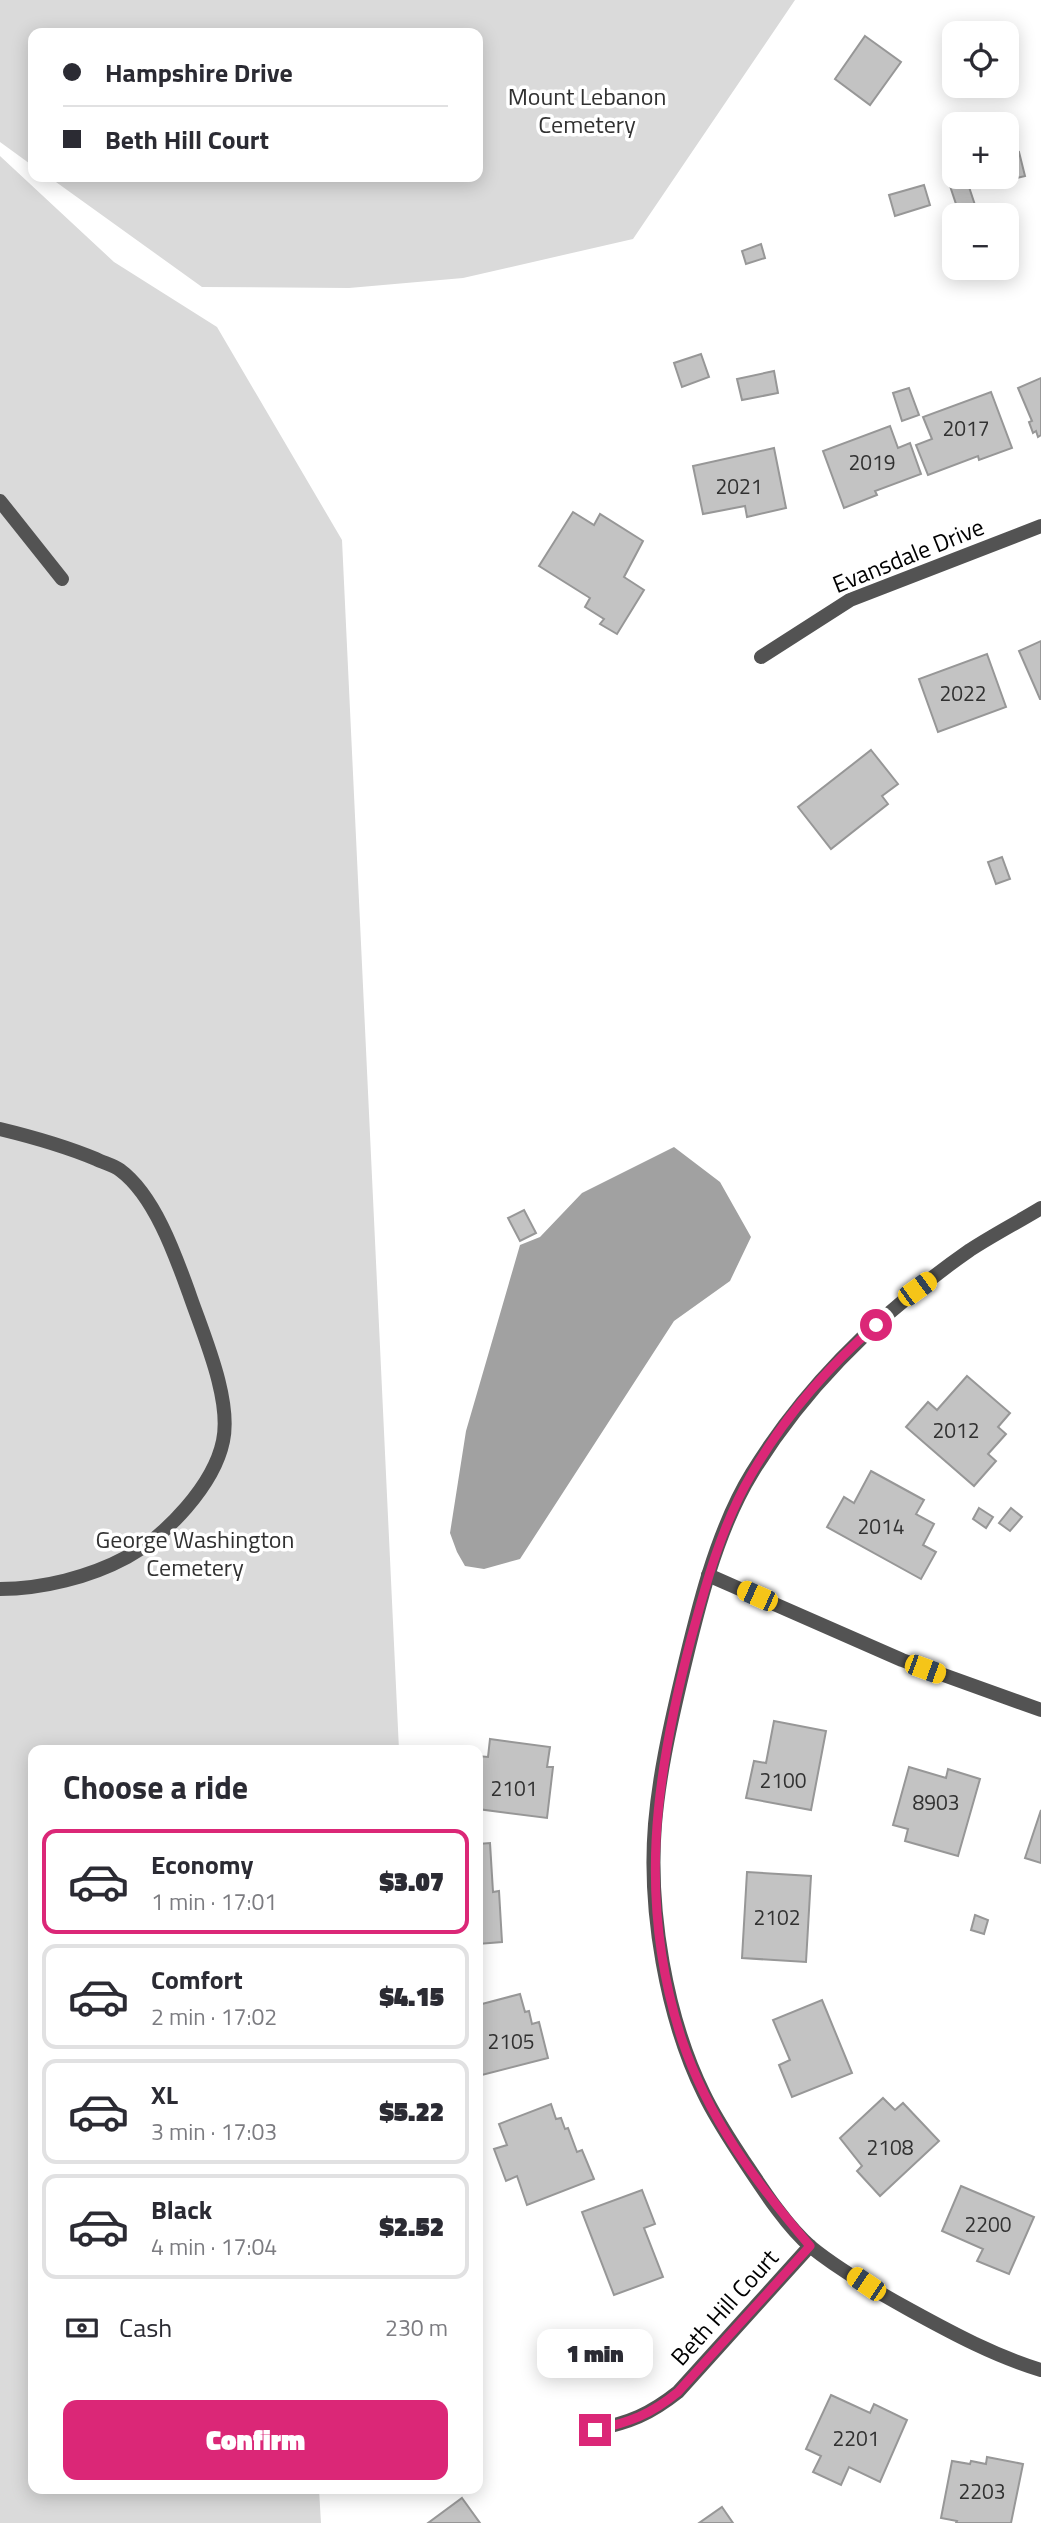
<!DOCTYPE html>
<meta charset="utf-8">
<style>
:root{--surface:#fff;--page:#f7f7f7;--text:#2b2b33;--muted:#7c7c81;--line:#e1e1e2;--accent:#db2777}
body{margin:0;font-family:"Titillium Web",sans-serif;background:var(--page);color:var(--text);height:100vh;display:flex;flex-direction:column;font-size:26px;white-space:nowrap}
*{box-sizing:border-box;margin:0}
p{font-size:23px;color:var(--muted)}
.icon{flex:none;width:38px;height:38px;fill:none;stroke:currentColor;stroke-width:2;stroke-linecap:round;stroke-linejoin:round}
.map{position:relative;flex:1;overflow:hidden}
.side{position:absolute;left:28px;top:1745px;width:455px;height:749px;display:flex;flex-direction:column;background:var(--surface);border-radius:14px;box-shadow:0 4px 18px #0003}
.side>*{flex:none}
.guide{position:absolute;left:28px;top:28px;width:455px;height:154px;border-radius:14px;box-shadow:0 4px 18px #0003;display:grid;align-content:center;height:154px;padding:0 35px;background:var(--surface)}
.fabs{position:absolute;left:942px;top:21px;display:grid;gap:14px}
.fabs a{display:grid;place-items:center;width:77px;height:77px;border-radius:14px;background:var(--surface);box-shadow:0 4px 18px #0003;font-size:35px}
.end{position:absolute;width:32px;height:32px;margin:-16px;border:9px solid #db2777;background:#fff;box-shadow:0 0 0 4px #fff}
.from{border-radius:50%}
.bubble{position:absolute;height:49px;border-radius:14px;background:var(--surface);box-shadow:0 4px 18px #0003;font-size:23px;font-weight:800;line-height:49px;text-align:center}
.car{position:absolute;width:21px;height:42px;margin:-21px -10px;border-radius:9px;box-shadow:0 0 5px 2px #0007;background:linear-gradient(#f5c518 24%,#345 0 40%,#f5c518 0 76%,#345 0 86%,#f5c518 0)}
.guide b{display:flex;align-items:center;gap:24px;height:66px;font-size:26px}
.guide b+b{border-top:2px solid var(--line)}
.guide i{width:18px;height:18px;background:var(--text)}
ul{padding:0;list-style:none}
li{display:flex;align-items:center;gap:21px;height:105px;margin:0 14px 10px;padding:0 21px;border:4px solid var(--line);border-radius:14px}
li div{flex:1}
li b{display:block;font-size:26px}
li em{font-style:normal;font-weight:800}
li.on{border-color:var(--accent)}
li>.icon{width:63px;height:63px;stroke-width:1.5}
h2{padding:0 35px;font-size:32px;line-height:84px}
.pay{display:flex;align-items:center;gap:18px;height:77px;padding:0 35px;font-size:26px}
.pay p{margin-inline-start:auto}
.button{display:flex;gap:14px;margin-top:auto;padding:14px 35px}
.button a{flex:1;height:80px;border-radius:14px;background:var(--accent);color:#fff;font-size:28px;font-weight:800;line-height:80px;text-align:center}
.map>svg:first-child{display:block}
.green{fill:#dadada}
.water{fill:#a1a1a1}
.building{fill:#c3c3c3;stroke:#979797;stroke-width:2}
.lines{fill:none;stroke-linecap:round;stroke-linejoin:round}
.lane{stroke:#535353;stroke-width:14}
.street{stroke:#535353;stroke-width:14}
.route{stroke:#db2777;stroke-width:9}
.labels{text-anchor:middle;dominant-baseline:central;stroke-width:7;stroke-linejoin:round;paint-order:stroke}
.number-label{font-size:21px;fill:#313131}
.park-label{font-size:24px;fill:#313131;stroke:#fff}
.street-label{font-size:24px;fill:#000;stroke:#fff}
</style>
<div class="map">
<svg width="1041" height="2523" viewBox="0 0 1041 2523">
<rect width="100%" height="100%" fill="#fff"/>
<g class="green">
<path d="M0 0H795L633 239 463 278 349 288 202 287 49 177H478V33H33V166L0 142Z"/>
<path d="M0 156 114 262 217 327 342 540 399 1750H33V2488L319 2489 321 2523H0Z"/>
</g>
<path class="water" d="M674 1147 720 1182 751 1237 730 1281 674 1321 520 1559 484 1569 465 1566 457 1552 450 1533 466 1431 520 1245 540 1237 582 1193Z"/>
<g class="building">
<path d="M865 36 901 62 870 105 835 79Z"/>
<path d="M1019 152 1025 176 986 186 984 177H1006V156Z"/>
<path d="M966 178 975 205 958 210 949 183Z"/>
<path d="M924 185 930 205 895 216 889 195Z"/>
<path d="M761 244 765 258 746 264 742 251Z"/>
<path d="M701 354 709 377 682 387 674 363Z"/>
<path d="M774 371 778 393 742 400 737 379Z"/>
<path d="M1041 378V435L1038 437 1036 431 1033 433 1029 422 1032 421 1018 388Z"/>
<path d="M909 388 919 415 902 421 893 393Z"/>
<path d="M991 392 1012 448 979 460 978 456 928 475 916 445 932 439 923 417Z"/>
<path d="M890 426 898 448 910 443 921 474 875 491 877 495 844 508 823 451Z"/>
<path d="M774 448 786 508 747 517 745 506 703 514 693 466Z"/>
<path d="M573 512 594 525 600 514 643 541 624 577 644 590 617 634 600 624 604 619 585 607 590 598 539 566Z"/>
<path d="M1041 641V699H1040L1019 651Z"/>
<path d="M987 654 1006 707 938 732 919 679Z"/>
<path d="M871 750 898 784 882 796 888 804 831 849 798 807Z"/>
<path d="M1002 857 1010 879 996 884 988 862Z"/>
<path d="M524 1210 536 1233 520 1241 508 1218Z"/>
<path d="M967 1376 1010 1413 998 1427 1006 1434 988 1454 996 1461 974 1486 906 1427 928 1402 937 1410Z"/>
<path d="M871 1471 924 1500 916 1514 934 1524 923 1545 936 1552 921 1579 827 1527 844 1497 854 1503Z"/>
<path d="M979 1508 993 1517 986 1528 973 1519Z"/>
<path d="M1011 1508 1022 1517 1010 1531 999 1523Z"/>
<path d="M774 1721 826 1731 811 1810 746 1798 754 1761 766 1763Z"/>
<path d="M490 1739 550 1747 547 1767H553L547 1818 478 1809V1756L488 1757Z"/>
<path d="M909 1767 946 1778 948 1769 980 1779 958 1856 905 1841 908 1829 893 1825Z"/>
<path d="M1041 1810V1863L1025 1858Z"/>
<path d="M490 1843 493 1892 499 1891 502 1942 478 1944V1844Z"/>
<path d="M747 1872 811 1876 806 1962 742 1958Z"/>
<path d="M975 1915 988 1920 984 1934 971 1930Z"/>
<path d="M520 1994 525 2012 529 2011 532 2024 539 2022 548 2058 478 2076V2005Z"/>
<path d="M822 2000 852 2073 792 2097 779 2065 790 2060 773 2020Z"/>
<path d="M883 2098 895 2110 903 2103 939 2141 880 2196 857 2171 862 2166 840 2138Z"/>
<path d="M551 2104 556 2119 561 2118 565 2129 568 2128 577 2152 582 2150 594 2179 527 2205 517 2176 506 2181 494 2149 507 2145 499 2124Z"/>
<path d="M961 2186 1034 2217 1009 2274 977 2261 983 2249 942 2231Z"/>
<path d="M642 2190 655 2224 644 2228 663 2277 614 2295 582 2212Z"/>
<path d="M831 2395 870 2413 874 2404 907 2420 880 2482 849 2467 841 2485 813 2472 821 2456 806 2449Z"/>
<path d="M987 2457 1023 2464 1011 2523H956L957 2521 941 2518 952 2461 970 2464 971 2461 986 2464Z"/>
<path d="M462 2498 480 2523H428Z"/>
<path d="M722 2507 733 2523H699Z"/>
</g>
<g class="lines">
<g class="lane">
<path d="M0 501 62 579"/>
<path d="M0 1129C33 1137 65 1146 96 1159 104 1163 113 1165 120 1170 154 1195 175 1254 189 1293 203 1334 232 1399 223 1441 214 1485 166 1536 127 1557 90 1577 42 1589 0 1589"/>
</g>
<g class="street">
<path d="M761 657 850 600 1041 526"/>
<path d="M1041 1208C1018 1222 993 1235 970 1250 884 1310 807 1383 752 1473 715 1533 696 1616 680 1684 669 1731 659 1777 655 1824 648 1910 666 2017 704 2094 715 2117 729 2138 742 2158 760 2185 786 2226 811 2247 838 2269 881 2294 912 2311 954 2334 995 2356 1041 2370"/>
<path d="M708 1575 902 1660 1041 1710"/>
<path d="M595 2430C630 2422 649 2415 678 2392L810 2246"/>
</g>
</g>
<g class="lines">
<path class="route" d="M595 2430C630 2422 650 2415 678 2392L810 2246C757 2184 708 2118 682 2040 637 1902 655 1776 691 1639 706 1583 722 1525 751 1475 783 1419 827 1368 876 1325"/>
</g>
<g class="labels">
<g class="number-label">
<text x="966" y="428">2017</text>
<text x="872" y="462">2019</text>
<text x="739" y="486">2021</text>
<text x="963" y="693">2022</text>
<text x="956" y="1430">2012</text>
<text x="881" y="1526">2014</text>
<text x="783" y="1780">2100</text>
<text x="514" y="1788">2101</text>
<text x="936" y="1802">8903</text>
<text x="777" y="1917">2102</text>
<text x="511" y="2041">2105</text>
<text x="890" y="2147">2108</text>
<text x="988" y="2224">2200</text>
<text x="856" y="2438">2201</text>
<text x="982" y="2491">2203</text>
</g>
<g class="park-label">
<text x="587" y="96">Mount Lebanon<tspan x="587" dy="28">Cemetery</tspan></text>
<text x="195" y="1539">George Washington<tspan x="195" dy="28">Cemetery</tspan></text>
</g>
<g class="street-label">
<text transform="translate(908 555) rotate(-22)">Evansdale Drive</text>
<text transform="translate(724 2307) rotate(-48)">Beth Hill Court</text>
</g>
</g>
</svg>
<div class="fabs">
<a><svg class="icon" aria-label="locate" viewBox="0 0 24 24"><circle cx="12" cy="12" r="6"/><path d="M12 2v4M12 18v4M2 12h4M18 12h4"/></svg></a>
<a>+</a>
<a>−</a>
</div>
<i class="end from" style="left:876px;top:1325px"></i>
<i class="end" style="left:595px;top:2430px"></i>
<div class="bubble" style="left:537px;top:2329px;width:116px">1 min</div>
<i class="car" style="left:917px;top:1289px;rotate:54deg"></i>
<i class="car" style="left:757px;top:1596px;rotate:294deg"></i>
<i class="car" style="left:925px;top:1669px;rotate:110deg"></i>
<i class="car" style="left:866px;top:2284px;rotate:304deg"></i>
<div class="guide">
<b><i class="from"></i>Hampshire Drive</b>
<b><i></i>Beth Hill Court</b>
</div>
<section class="side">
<h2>Choose a ride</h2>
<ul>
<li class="on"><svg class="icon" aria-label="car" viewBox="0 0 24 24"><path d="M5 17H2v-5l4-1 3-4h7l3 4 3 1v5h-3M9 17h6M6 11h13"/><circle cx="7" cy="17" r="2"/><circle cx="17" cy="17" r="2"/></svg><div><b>Economy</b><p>1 min · 17:01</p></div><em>$3.07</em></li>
<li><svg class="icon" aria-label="car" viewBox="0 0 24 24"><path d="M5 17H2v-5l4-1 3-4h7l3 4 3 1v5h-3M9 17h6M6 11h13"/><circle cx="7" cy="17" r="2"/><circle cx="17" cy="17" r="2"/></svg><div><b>Comfort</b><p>2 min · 17:02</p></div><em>$4.15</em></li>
<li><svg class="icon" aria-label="car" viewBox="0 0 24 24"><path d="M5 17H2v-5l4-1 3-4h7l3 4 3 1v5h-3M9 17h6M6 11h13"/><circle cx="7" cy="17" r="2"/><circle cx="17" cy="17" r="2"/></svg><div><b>XL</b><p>3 min · 17:03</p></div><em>$5.22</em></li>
<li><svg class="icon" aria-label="car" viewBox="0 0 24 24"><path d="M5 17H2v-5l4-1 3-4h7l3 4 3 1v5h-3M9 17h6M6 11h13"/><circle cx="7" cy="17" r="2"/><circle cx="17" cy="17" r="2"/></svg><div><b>Black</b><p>4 min · 17:04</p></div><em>$2.52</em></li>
</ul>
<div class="pay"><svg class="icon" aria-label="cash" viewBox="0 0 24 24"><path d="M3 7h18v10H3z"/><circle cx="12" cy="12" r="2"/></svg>Cash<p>230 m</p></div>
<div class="button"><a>Confirm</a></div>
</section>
</div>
